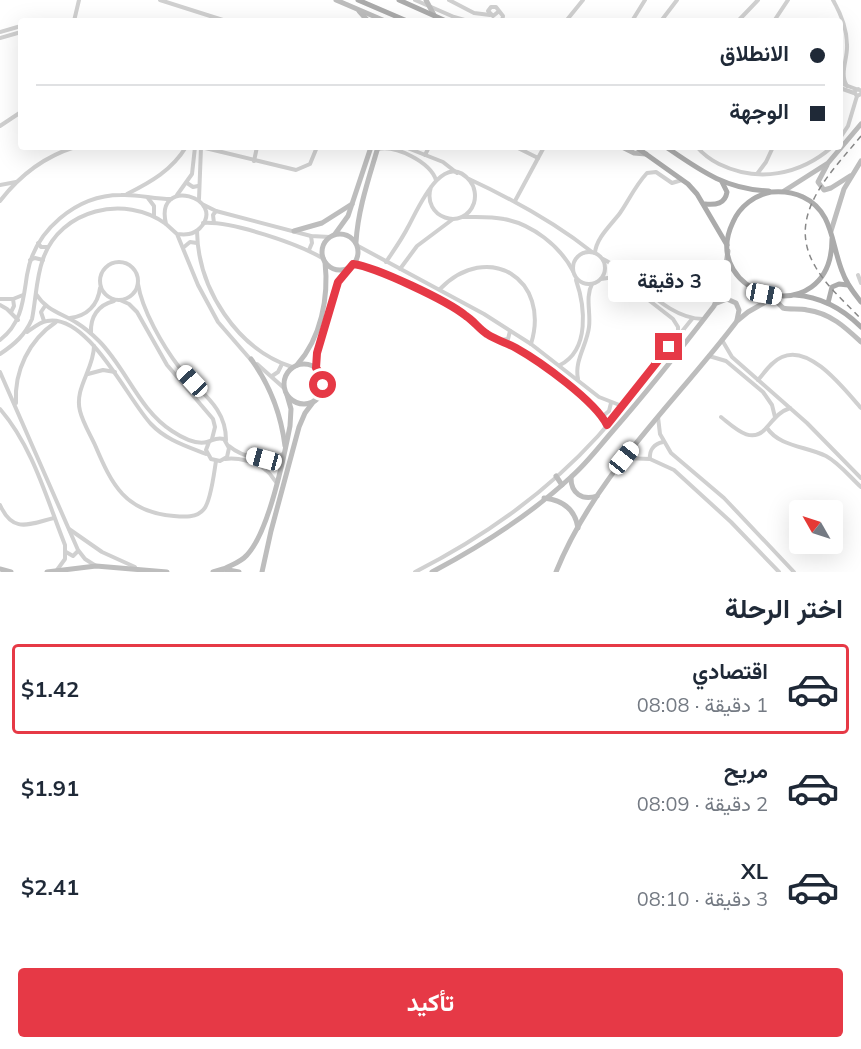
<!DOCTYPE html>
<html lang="ar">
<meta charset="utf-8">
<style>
:root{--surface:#fff;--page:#f2f2f3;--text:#1f2937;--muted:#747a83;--line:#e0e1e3;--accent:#e63946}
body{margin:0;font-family:Mulish,Vazirmatn,sans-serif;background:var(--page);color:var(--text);direction:rtl;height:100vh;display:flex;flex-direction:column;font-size:22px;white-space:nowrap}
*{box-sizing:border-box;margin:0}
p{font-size:20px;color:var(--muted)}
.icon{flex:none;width:33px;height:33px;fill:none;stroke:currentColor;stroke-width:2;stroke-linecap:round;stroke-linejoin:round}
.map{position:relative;height:572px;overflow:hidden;direction:ltr}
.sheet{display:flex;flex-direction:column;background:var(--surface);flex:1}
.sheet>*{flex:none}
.guide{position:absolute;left:18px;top:18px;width:825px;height:132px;border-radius:6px;box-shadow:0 6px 24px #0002;direction:rtl;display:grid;align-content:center;height:132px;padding:0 18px;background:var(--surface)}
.needle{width:39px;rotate:309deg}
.tools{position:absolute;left:789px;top:500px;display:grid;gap:12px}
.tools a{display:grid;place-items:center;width:54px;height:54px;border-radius:6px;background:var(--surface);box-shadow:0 6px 24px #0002;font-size:30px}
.end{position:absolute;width:27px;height:27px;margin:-14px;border:8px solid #e63946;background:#fff;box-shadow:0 0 0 3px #fff}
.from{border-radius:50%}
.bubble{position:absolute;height:42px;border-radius:6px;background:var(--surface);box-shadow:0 6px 24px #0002;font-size:20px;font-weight:700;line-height:42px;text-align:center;direction:rtl}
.car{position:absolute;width:18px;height:36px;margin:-18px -9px;border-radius:8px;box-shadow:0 0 4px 2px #0007;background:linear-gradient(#fff 24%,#345 0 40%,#fff 0 76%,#345 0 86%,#fff 0)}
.guide b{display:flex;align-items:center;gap:21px;height:57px;font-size:22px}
.guide b+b{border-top:2px solid var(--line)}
.guide i{width:15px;height:15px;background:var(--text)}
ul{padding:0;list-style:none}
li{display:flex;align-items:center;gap:18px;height:90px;margin:0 12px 9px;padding:0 6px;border:3px solid transparent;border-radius:6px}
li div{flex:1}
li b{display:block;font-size:22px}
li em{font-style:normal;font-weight:700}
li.active{border-color:var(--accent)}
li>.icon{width:54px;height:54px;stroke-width:1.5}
h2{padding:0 18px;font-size:27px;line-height:72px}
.button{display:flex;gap:12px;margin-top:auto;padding:12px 18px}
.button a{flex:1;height:69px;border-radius:6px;background:var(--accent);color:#fff;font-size:24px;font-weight:700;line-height:69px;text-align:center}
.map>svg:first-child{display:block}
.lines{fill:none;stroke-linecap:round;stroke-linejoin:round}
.street{stroke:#d0d0d0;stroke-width:4}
.secondary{stroke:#bdbdbd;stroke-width:5}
.primary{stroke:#ababab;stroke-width:5}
.rail{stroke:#888;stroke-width:1.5;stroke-dasharray:6 4.5;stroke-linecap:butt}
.route{stroke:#e63946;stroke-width:8}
</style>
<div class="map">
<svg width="861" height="572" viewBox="0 0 861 572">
<rect width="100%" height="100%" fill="#fff"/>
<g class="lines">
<g class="street">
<path d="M160 0 226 21"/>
<path d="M415 0 454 17 468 21"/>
<path d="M449 0 474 13 490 15"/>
<path d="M833 0C841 14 847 28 847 45 848 58 839 74 847 86"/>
<path d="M498 12 493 16 488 11 491 7H496L503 16 502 21"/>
<path d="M74 21 79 0"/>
<path d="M566 21 583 0"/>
<path d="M632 21 645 0"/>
<path d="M661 21 677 0"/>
<path d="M738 21 758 0"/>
<path d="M774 21 788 0"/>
<path d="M0 32 21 26"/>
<path d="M0 38 21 32"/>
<path d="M840 83 856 89"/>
<path d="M840 88 854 93"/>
<path d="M861 91 858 89 854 92 857 96 861 94"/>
<path d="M0 126 21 112"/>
<path d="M840 138 848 126 857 96"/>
<path d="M201 147 296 170 310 164 317 147"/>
<path d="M405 147 443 162 457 173"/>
<path d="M516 147 538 158"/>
<path d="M697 147C703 154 711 160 719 164 758 183 800 175 832 147"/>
<path d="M378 149C396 145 430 162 436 180"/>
<path d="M425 155 429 147"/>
<path d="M254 161 257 147"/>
<path d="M757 174 766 162 773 147"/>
<path d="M469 179C512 199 554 222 592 252"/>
<path d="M187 183 193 187 198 186"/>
<path d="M0 185 16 182"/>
<path d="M127 194C151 182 172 170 186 147"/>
<path d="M177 195 192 174 195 147"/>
<path d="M148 198 154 206V216"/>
<path d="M199 199 201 147"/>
<path d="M0 201C20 175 43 157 75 147"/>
<path d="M515 201 544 147"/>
<path d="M204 205 216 211 311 236 330 237"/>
<path d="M462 217C476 217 490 216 504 219 532 224 560 246 573 271"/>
<path d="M203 223C232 221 299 244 324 259"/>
<path d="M214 223 213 215 216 211"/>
<path d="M197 231C198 289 237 349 292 367"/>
<path d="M177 234C185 235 193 235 200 228 228 198 154 175 166 224L177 234 198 285 218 322 251 360"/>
<path d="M38 243 41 247H48"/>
<path d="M358 246 484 314 531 344 599 397 622 406"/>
<path d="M184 247 190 242 197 243"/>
<path d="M309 250 312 243 311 236"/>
<circle cx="589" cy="268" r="16"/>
<path d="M595 253C596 238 611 225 620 213 629 200 635 186 647 173L656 172 672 183 682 180"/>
<path d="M603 259C636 275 665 319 703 319"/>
<path d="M30 260 35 258 43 260"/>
<circle cx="119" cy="281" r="19"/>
<path d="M386 262C394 250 402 239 408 227 418 209 443 148 470 181 475 187 476 196 474 203 464 232 421 218 431 187"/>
<path d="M353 264C376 267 448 301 466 316 474 321 479 329 487 334 496 340 507 343 516 348 541 362 595 401 607 425"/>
<path d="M400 269 417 246 453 219"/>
<path d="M858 275 861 283"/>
<path d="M601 279 614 277 623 280 673 319 678 327V335"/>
<path d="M138 284C142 310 163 346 179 367 198 392 226 405 226 440"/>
<path d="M440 289C488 240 551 279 531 344"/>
<path d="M36 294C47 311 61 313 77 323 85 328 92 334 99 341 126 368 139 410 172 431 181 437 196 445 207 442 214 440 216 437 224 439L229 448 227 457 220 461 211 459 206 450 209 442"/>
<path d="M0 299H13L23 295"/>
<path d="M120 300 129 304 137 312 167 365 213 419 215 427 212 439"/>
<path d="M0 305 7 309 18 320"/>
<path d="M11 312 14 306 13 299"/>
<path d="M70 318C87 316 98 305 100 288"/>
<path d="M44 321 41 312 45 306"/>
<path d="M27 332C33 328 40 322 47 321 88 313 128 400 151 424 166 440 186 446 206 454"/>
<path d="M91 333C90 317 98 305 114 301"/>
<path d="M0 340C22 323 23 301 27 275 34 231 76 195 121 195 137 194 154 199 171 199"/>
<path d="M501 340 508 339 510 331"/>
<path d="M722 340 732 357 807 423 861 478"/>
<path d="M94 346C94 369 74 388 80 411 83 423 90 434 95 445 112 485 125 512 174 516 184 517 197 518 204 509 211 501 214 473 216 461"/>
<path d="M0 354C15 344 25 335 32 319 36 299 36 278 43 259 60 209 125 194 166 224"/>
<path d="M709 356 726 361 763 392 772 405 775 417"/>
<path d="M257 364 284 388"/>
<path d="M560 365C590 350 585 306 576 280"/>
<path d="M0 372 78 550 85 559 96 566"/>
<path d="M88 374 103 370 115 372"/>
<path d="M272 376 278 372 282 364"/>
<path d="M578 379C574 361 587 345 589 327 591 313 585 297 592 284"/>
<path d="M758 380C765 372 772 361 782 357 810 344 844 389 861 408"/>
<path d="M16 403C14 371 29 340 56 322"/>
<path d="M0 409C33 447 47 500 65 545V559L57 570"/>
<path d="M603 416 609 411 611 403"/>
<path d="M658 417 660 434 671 453 724 498 794 572"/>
<path d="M721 417C735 428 752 446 767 427 775 418 779 412 790 408"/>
<path d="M767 428C780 447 806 446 826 456 839 463 850 477 861 487"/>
<path d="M229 446C243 458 267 462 283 454"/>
<path d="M625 458 650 459 674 470 731 522 779 572"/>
<path d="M225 459C237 457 258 462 267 471 271 474 273 479 277 483"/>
<path d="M650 459C649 450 654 444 663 442"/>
<path d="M0 505C13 534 29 524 54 518"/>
<path d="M69 529 102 552 135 567"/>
<path d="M66 552 73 556 78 551"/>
<path d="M415 572C482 538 547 492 598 436 631 399 661 357 692 319"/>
</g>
<g class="secondary">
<path d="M336 0 385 21"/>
<path d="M426 0 434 15"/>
<path d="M359 11 368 21"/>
<path d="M622 147 634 153 646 154"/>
<path d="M827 165 818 182 824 190 831 188 850 176"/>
<path d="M784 191 828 163 861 124"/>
<path d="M294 231 322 223 352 204"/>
<path d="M831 231 844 189 861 161"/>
<circle cx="340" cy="252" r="18"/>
<path d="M335 234 348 216 371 147"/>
<path d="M356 242C358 209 369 178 378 147"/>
<path d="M777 296 778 303 783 308C790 310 799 308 807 310 830 313 845 327 861 342"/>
<path d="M717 303 727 299 736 303 739 310 737 320"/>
<path d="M251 359C270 385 281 414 285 446"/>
<circle cx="304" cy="384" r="20"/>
<path d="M297 365C321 338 329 297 325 262"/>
<path d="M316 368 318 350 335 291 338 282 348 268"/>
<path d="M556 476 562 485"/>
<path d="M571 478C571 493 582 501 597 496"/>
<path d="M544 498C563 500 575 509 578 528"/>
<path d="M0 569 11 572"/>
<path d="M47 572 96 566 167 572"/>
<path d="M213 572 223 569 239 572"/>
<path d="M219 572C229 565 239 564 247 555 268 533 284 457 290 426L291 409 287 395"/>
<path d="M262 572 271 531 299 427 305 413 314 401"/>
<path d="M432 572C481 546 530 515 571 477 586 464 598 448 611 433 647 392 681 349 714 306L723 284 728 251"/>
<path d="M556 572C595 475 675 403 737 321L748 312 776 296"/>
</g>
<g class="primary">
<path d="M358 0 407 21"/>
<path d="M399 0 446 21"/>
<path d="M636 147 688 184 697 194 727 245"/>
<path d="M666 147C701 171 725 189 769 191"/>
<path d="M705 204C716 205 725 204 727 192L722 182"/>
<path d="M832 239C832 334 697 297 733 222 740 206 755 195 771 192 782 191 793 192 803 197 833 211 831 243 842 271 846 283 853 292 861 302"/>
<path d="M795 295C821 297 843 309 861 327"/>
<path d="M828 303 832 287 839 284 848 285"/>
</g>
<path class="rail" d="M861 136C831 173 785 215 815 266 826 286 845 302 861 319"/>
</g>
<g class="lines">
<path class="route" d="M323 385 320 373 316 368 317 353 338 282 353 264C376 267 448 301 466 316 474 321 479 329 487 334 496 340 507 343 516 348 541 362 595 401 607 425L669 347"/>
</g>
</svg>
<div class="tools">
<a><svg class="needle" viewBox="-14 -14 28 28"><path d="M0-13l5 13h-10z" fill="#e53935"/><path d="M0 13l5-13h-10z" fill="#747a83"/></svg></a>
</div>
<i class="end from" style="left:323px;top:385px"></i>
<i class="end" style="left:669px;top:347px"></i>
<div class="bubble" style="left:608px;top:260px;width:123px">3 دقيقة</div>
<i class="car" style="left:764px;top:294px;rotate:101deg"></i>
<i class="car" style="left:192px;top:381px;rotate:317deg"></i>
<i class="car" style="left:624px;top:458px;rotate:39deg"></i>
<i class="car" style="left:264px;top:459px;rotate:285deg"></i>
<div class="guide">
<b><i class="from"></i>الانطلاق</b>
<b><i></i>الوجهة</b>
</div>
</div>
<section class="sheet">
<h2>اختر الرحلة</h2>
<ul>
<li class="active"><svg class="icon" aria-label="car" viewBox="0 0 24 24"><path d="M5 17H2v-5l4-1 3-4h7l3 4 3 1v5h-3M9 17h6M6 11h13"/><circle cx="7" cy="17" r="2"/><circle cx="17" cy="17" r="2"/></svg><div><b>اقتصادي</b><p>1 دقيقة · 08:08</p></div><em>$1.42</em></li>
<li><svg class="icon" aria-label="car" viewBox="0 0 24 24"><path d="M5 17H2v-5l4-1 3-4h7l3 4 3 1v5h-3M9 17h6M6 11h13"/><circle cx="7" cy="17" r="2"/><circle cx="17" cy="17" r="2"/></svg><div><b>مريح</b><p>2 دقيقة · 08:09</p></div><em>$1.91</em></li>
<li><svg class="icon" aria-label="car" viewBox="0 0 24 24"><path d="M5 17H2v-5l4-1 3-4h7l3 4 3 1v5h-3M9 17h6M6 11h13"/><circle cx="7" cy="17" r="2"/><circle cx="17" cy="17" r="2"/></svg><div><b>XL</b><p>3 دقيقة · 08:10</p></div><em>$2.41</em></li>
</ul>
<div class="button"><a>تأكيد</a></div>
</section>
